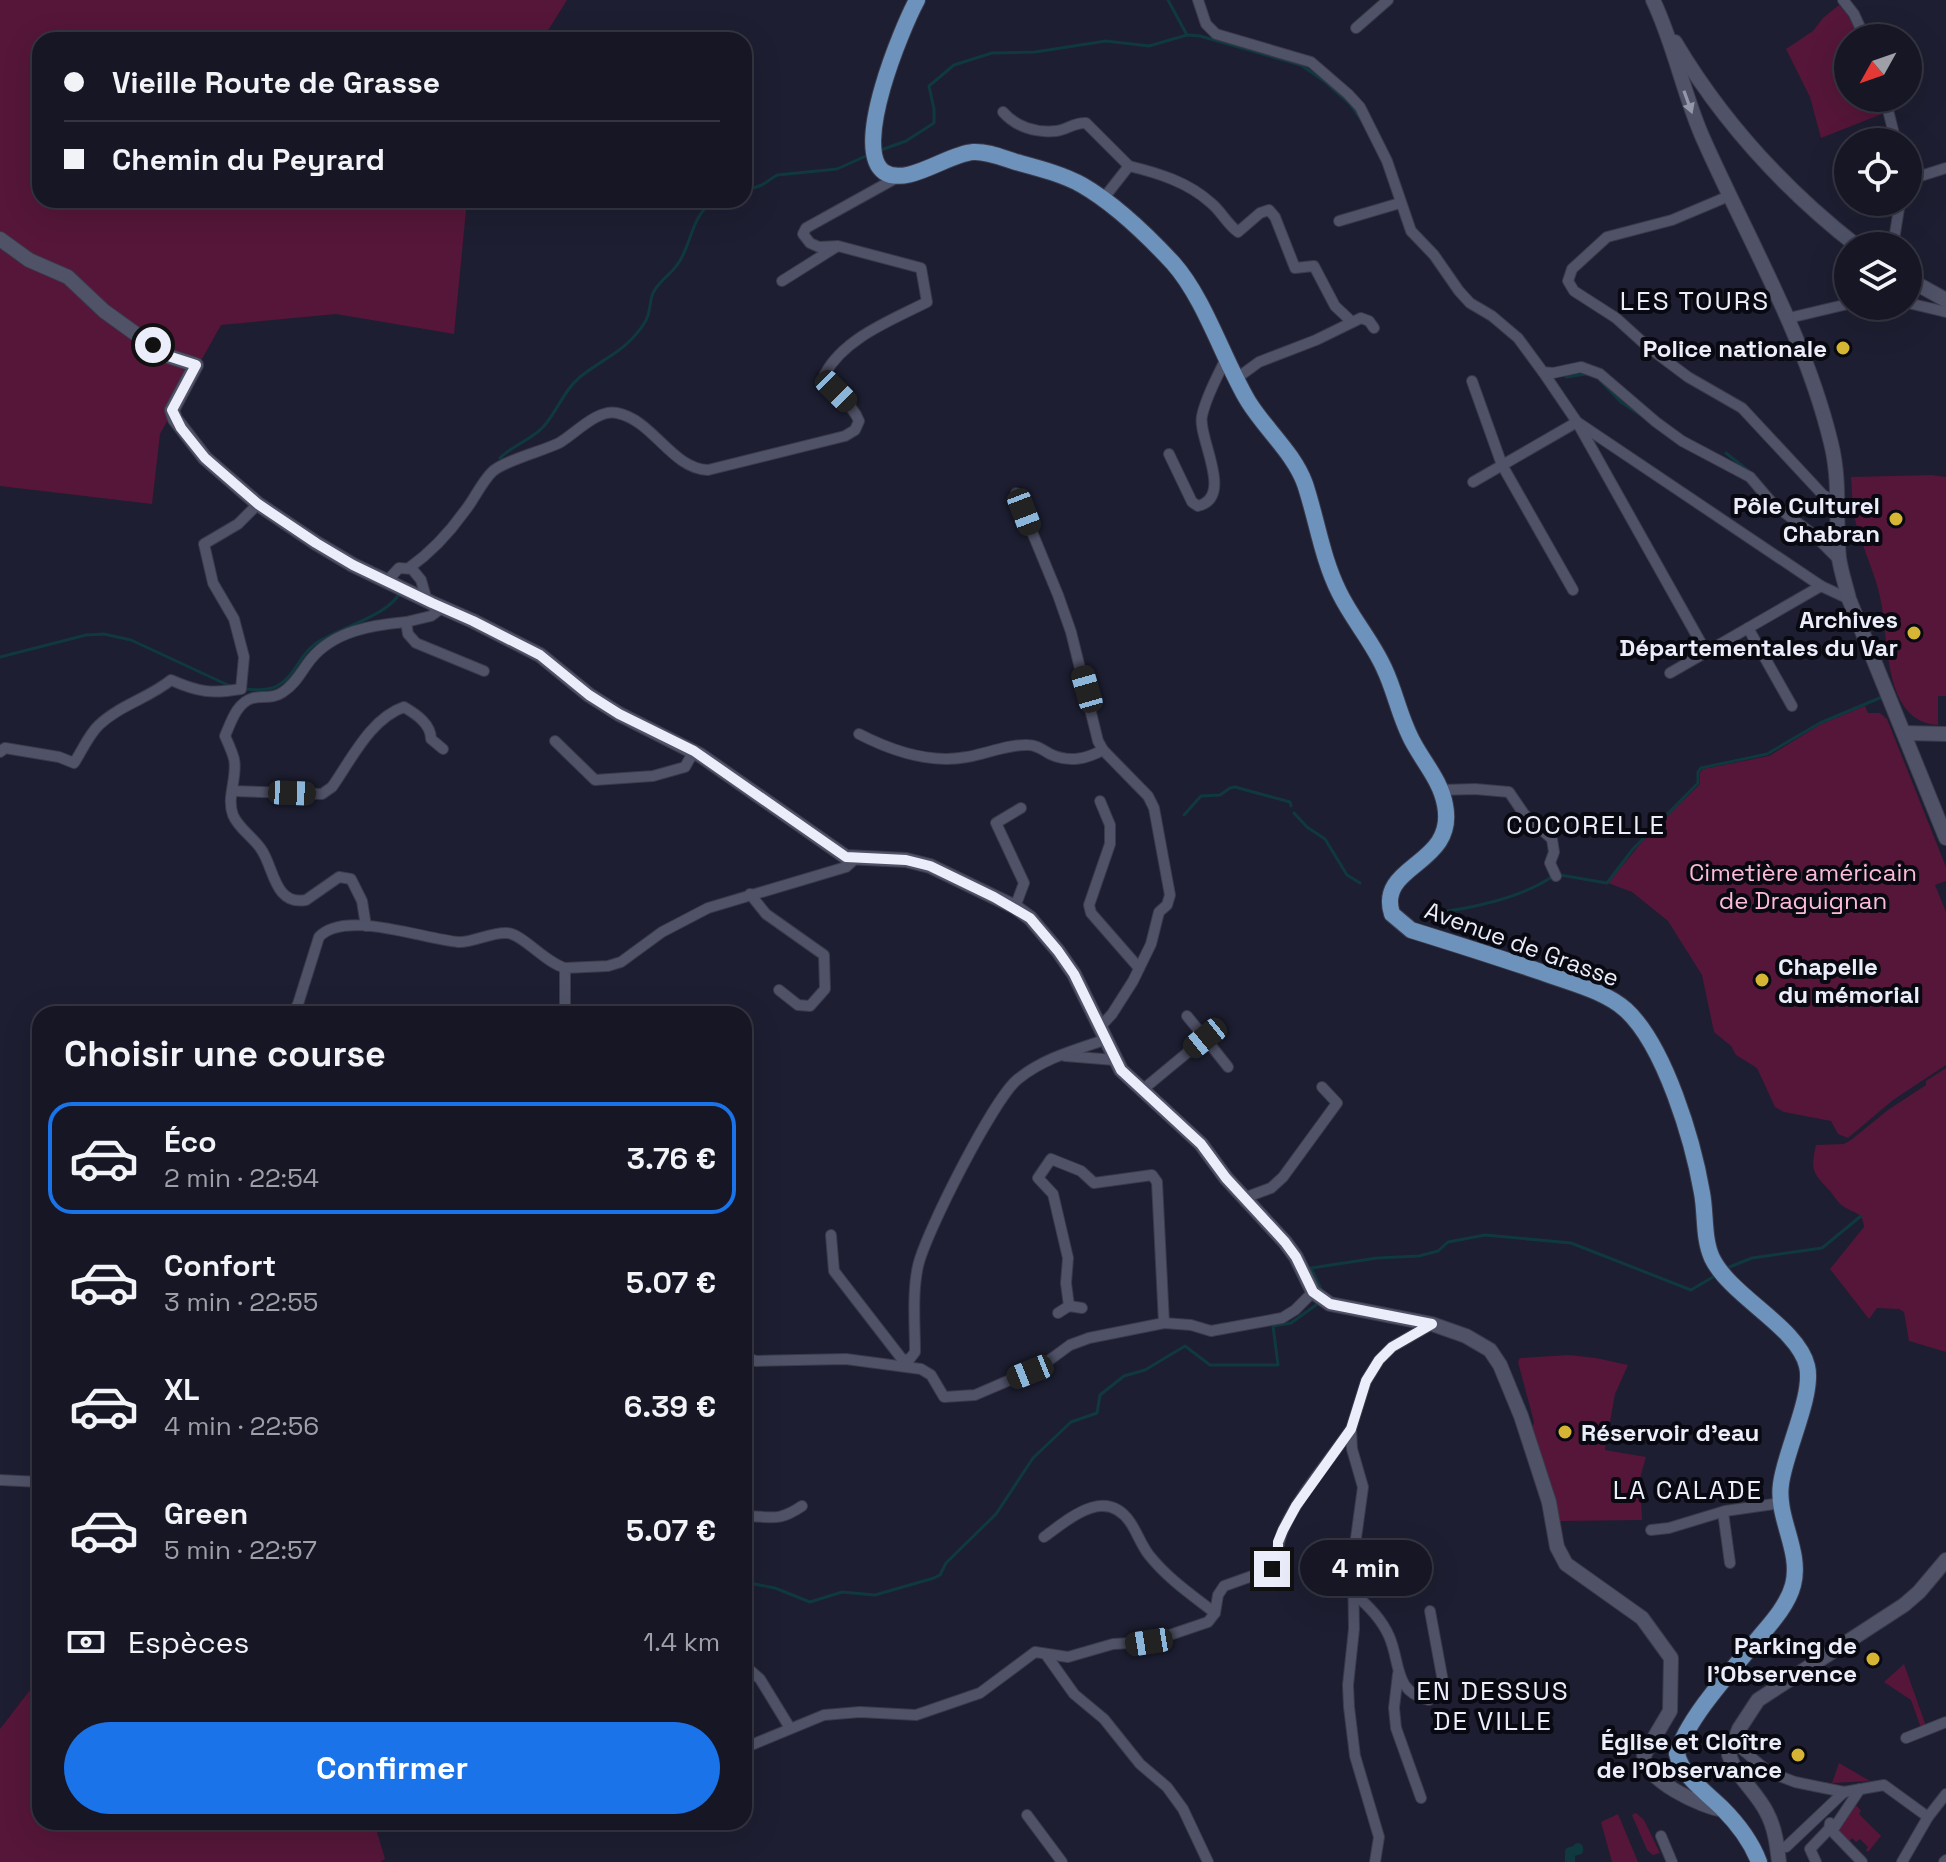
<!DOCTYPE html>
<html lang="fr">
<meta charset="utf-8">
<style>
:root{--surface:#161625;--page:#232332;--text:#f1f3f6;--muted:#9e9fa7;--line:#353542;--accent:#1a73e8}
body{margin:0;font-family:"Space Grotesk",sans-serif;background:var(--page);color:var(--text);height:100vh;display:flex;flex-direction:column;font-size:30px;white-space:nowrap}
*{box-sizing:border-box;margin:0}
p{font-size:26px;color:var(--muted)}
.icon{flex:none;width:44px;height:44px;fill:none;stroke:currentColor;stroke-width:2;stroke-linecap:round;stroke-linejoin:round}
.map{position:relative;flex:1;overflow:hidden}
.drawer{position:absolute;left:32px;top:1006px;width:720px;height:824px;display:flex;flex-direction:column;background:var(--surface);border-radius:24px;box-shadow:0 8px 32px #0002,0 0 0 2px var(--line)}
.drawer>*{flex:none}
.guide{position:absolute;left:32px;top:32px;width:720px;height:176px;border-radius:24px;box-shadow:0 8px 32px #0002,0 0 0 2px var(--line);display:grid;align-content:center;height:176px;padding:0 32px;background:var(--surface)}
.needle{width:52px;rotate:230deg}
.controls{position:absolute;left:1834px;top:24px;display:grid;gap:16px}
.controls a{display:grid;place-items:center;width:88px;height:88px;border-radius:50%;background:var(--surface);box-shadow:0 8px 32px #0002,0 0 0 2px var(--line);font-size:40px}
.end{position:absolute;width:36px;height:36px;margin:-18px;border:10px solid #ebedfa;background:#111;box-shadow:0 0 0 4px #111}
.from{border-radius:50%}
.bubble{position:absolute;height:56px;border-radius:28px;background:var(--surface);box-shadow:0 8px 32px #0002,0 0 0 2px var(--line);font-size:26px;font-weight:600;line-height:56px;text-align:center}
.car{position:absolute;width:24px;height:48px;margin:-24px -12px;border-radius:10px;box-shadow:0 0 6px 2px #0007;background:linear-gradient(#222 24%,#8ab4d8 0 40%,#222 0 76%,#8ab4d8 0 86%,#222 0)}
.guide b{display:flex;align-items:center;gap:28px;height:76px;font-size:30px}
.guide b+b{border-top:2px solid var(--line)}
.guide i{width:20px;height:20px;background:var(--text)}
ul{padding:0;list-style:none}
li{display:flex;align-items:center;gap:24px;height:112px;margin:0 16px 12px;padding:0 16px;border:4px solid transparent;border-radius:24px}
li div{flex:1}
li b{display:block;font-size:30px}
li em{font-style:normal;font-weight:600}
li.selected{border-color:var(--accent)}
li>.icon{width:72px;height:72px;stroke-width:1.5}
h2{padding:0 32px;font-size:36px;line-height:96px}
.pay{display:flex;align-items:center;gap:20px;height:88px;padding:0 32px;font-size:30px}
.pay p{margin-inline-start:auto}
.cta{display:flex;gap:16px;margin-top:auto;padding:16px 32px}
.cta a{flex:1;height:92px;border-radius:48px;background:var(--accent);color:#fff;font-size:32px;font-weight:600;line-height:92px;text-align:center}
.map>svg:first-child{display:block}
.green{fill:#551639}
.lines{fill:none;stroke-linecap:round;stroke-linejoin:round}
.stream{stroke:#10383f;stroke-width:3}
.canal{stroke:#10383f;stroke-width:10}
.street-casing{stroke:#3a3a4a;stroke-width:12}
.secondary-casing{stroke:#3a3a4a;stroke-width:16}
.primary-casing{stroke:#3a3a4a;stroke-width:18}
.street{stroke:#505268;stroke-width:10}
.secondary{stroke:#505268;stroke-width:14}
.primary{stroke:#6d93bd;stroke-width:16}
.oneway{fill:#9698aa}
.route{stroke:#ebedfa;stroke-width:10}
.poi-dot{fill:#d6b534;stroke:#080911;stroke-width:3}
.labels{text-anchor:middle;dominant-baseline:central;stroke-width:8;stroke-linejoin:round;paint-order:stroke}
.poi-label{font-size:24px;font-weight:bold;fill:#ebedfa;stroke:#080911;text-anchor:end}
.park-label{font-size:24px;fill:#febbd9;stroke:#080911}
.street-label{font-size:24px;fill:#ebedfa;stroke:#080911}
.neighbourhood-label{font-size:26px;letter-spacing:2px;fill:#ebedfa;stroke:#080911}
</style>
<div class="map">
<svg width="1946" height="1862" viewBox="0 0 1946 1862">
<rect width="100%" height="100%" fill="#1d1e31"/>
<g class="green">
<path d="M0 0H567L542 40H40V200H467L454 334 336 314 221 325 160 434 152 504 0 486Z"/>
<path d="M1839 5 1852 21 1860 38H1848V98H1878L1882 114 1821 138 1810 97 1786 49 1813 31 1823 18Z"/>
<path d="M1931 475 1946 477V696H1938V725C1883 722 1889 641 1881 602 1876 574 1862 548 1855 520 1852 506 1852 491 1851 477Z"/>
<path d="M1865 706 1868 713H1880L1887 719 1946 867V881L1935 885 1946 912V1065L1893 1100 1848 1138 1838 1134 1831 1121 1784 1112 1775 1107 1757 1068 1736 1055 1731 1046 1714 1032 1702 975 1668 921 1632 892 1608 883 1650 832 1700 784V773L1703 769 1769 756 1821 724Z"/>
<path d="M1946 1068V1352L1909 1341 1904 1312 1899 1309 1877 1308 1869 1319 1830 1269 1864 1227C1863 1211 1854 1214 1843 1206 1838 1203 1834 1196 1830 1191 1813 1173 1810 1171 1816 1145L1844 1144 1851 1140 1888 1110 1926 1085V1081Z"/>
<path d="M1569 1355 1596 1358 1628 1365 1615 1394 1605 1450 1646 1457 1640 1478 1642 1520 1560 1521 1553 1489 1531 1432 1534 1422 1518 1362 1520 1358Z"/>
<path d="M1904 1664 1926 1726 1921 1728 1911 1700 1884 1682Z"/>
<path d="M40 1677V1822H374L385 1859 380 1862H0V1729Z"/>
<path d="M1839 1763 1870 1781 1832 1783Z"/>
<path d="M1855 1804 1861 1811 1859 1814 1881 1836 1868 1852 1866 1850 1868 1847 1860 1839 1856 1842 1852 1838 1846 1844 1832 1831Z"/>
<path d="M1636 1813 1644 1820 1660 1853 1653 1855 1647 1850 1632 1815Z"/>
<path d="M1618 1814 1638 1862H1612L1601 1822Z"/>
</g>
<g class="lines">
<g class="stream">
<path d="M1168 0 1187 35"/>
<path d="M881 150 906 141 934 123V109L929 86 954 65 992 53 1035 52 1106 41 1149 46 1187 35 1200 36 1301 65 1324 81 1350 104 1362 121"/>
<path d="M744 191 762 185 777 175 837 169 866 156"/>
<path d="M1566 377 1586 374"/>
<path d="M1600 380 1621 402 1639 414"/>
<path d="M1726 453 1751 473"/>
<path d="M500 458C513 445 533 439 544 426 558 410 564 390 580 377 605 357 627 351 645 322 651 313 649 302 653 293 658 282 670 275 677 265 694 243 689 214 717 200"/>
<path d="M0 657 86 635 104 634 131 640 230 686"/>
<path d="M245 689C255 690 268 691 277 686 295 677 299 655 315 644 338 628 382 618 398 596"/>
<path d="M1294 813 1307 827 1325 839 1347 875 1360 883"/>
<path d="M1184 815 1201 796 1220 795 1230 788 1235 787 1290 802 1291 806"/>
<path d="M1560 875 1607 883 1633 849 1698 783V772L1701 768 1767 754 1820 723 1882 697"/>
<path d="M1432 913C1469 909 1522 898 1553 876"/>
<path d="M1727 1268 1752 1258 1822 1248 1861 1216"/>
<path d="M1321 1289 1311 1268 1377 1258 1419 1256 1438 1251 1448 1242 1485 1235 1571 1243 1691 1290 1713 1277"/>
<path d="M744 1582 775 1588 810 1602 842 1592 875 1595 934 1578 940 1575 946 1563 996 1514 1033 1458 1071 1422 1097 1413 1100 1395 1124 1376 1145 1370 1185 1346 1210 1365H1278L1273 1326 1291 1323 1316 1305"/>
</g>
<path class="canal" d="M1570 1862V1852L1578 1850V1848"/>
<defs>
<g id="street">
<path d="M1198 0 1206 24 1216 34 1311 62 1348 94 1360 107 1387 161 1411 231 1434 255 1459 291 1470 303 1492 316 1518 338 1543 372 1553 373 1581 367 1600 374 1656 422 1682 441 1750 477 1773 504 1814 535 1839 560"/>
<path d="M1843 0 1854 14 1865 38"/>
<path d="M1356 28 1388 0"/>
<path d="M1885 98 1896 142"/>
<path d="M1003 112C1016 127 1036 133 1056 131 1067 130 1074 122 1086 123L1129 166"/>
<path d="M1908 180 1946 168"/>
<path d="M1729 196 1672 220 1607 237 1572 269 1568 281 1574 291 1616 318 1648 347 1688 377 1742 408 1823 495 1840 504"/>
<path d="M1103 199 1129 166C1158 173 1188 182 1211 203 1221 211 1227 224 1238 232L1260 213 1269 210 1275 217 1295 268 1314 266 1335 306 1352 322"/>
<path d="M1339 221 1400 203"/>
<path d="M1893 246 1900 202"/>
<path d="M782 281 836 247"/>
<path d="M1908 303 1946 312"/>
<path d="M1789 318 1848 304"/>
<path d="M1543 372 1577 422 1821 586"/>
<path d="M1237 378 1259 362 1316 340 1361 318 1369 321 1374 328"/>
<path d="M1472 381 1502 465 1573 590"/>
<path d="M1169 454 1192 502 1198 506C1235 497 1197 437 1202 416 1206 396 1218 376 1226 358"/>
<path d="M1473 482 1577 422 1706 652"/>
<path d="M1016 493 1058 595 1071 632 1098 741 1103 750 1148 796 1154 808 1170 895 1167 905 1159 912 1151 944 1133 981 1112 1014 1101 1026"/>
<path d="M409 568C430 553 449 533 464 512 474 500 481 483 492 472 503 461 543 451 559 443 576 433 597 409 617 413 653 420 672 469 708 470L845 436 855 430 859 421C852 402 831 393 825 374 844 338 892 320 927 302L921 268 838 246 819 247 810 243 803 234 806 228 898 177"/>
<path d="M387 581 399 568 412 569 421 580 427 601"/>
<path d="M443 607 431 616 406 622 408 634 416 643 484 671"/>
<path d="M1748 628 1792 706"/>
<path d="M1670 673 1821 586 1849 599"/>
<path d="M859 734C892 751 930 764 967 757 986 754 1008 744 1028 745 1037 745 1043 750 1050 754 1069 763 1086 759 1103 750"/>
<path d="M555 741 595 780 653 776 685 767 694 751"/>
<path d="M0 752 5 748 59 757 74 763C82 751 89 734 99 725 120 705 149 698 171 680 198 692 211 694 241 689L244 657 234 619 213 583 204 544 238 524 258 504"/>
<path d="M1441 790 1475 789 1509 792 1524 814 1552 839 1554 852 1550 863 1556 876"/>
<path d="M232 791 322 794 332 787C351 760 371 718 404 707 416 714 431 724 431 739L443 749"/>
<path d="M1100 801 1110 825V844L1089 905 1091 913 1139 968"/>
<path d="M750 894 766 914 824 955 825 989 810 1006 798 1005 779 990"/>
<path d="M1015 907 1024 883 996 823 1021 808"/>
<path d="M366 926 362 901 351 879 339 877 306 900C274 906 274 867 261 849 253 837 238 828 233 815 226 797 238 777 234 759 232 751 228 743 225 736 231 722 237 702 253 698 264 696 273 699 283 692 296 684 302 670 311 659 334 631 372 625 406 622"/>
<path d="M292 1014 298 1004 319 937C344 909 423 939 458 942 474 943 490 932 507 933 523 934 544 962 565 968"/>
<path d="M565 1014V968L608 966 621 962 662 932 708 908 846 867 855 859"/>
<path d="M1187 1016 1205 1038"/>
<path d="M1065 1056 1115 1060"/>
<path d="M1141 1091 1205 1038 1228 1067"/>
<path d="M1244 1198 1271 1188 1283 1177 1337 1103 1322 1087"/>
<path d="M831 1235 834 1271 902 1359 909 1360 915 1352C915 1325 912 1293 918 1266 925 1234 994 1098 1018 1079 1044 1058 1075 1050 1107 1039"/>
<path d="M1069 1306 1066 1283 1068 1258 1053 1194 1038 1178 1051 1159 1081 1171 1094 1183 1152 1175 1157 1182 1164 1323"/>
<path d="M1058 1313 1069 1306 1082 1308"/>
<path d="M744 1357 756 1361 846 1359 921 1369 931 1375 944 1397 975 1395 1040 1367 1070 1345 1089 1338 1164 1323 1191 1325 1211 1331 1282 1318 1295 1310 1313 1292"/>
<path d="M0 1480 40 1482"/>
<path d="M1723 1512 1730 1563"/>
<path d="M744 1516C771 1516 777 1523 802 1506"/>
<path d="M1651 1530 1669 1528 1725 1511 1781 1503"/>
<path d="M1044 1537C1069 1519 1105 1486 1130 1522 1137 1532 1141 1545 1149 1555 1167 1578 1192 1595 1215 1613"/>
<path d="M1353 1593C1368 1605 1381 1618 1389 1636 1401 1663 1393 1692 1429 1700L1444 1687 1430 1611"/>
<path d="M1047 1656 1074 1694 1104 1719 1140 1764 1167 1787 1183 1809 1208 1862"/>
<path d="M744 1665 760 1679 790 1728"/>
<path d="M1398 1674 1394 1708 1396 1728 1421 1798"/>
<path d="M1906 1738 1946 1722"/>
<path d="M1733 1742 1769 1772 1795 1782 1844 1792 1884 1785 1928 1817"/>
<path d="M744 1748 824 1715 860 1712 916 1715 980 1693 1035 1652 1068 1657 1113 1644 1149 1642 1208 1622 1215 1613 1218 1595 1224 1586 1272 1569C1279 1556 1277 1542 1284 1528 1301 1492 1329 1461 1351 1429"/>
<path d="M1860 1789 1832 1831 1862 1862"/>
<path d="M1027 1815 1062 1862"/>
<path d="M1661 1836 1672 1862"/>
<path d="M1786 1847 1844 1792"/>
<path d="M1375 1862 1379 1837 1355 1756 1349 1707 1348 1685 1354 1629 1353 1560 1363 1487 1352 1449 1351 1429 1366 1381 1379 1360 1392 1347 1432 1324"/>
<path d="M1816 1862 1810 1849 1829 1829 1830 1823"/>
<path d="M1902 1862 1928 1817 1946 1794"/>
<path d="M1944 1862 1946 1860"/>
</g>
<g id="secondary">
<path d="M1653 0C1674 44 1683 92 1702 136 1747 238 1805 335 1831 443 1841 483 1835 519 1839 558 1841 572 1846 586 1849 599L1946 838"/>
<path d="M1675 42C1722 121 1784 189 1857 246"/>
<path d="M0 239 29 260 68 277 104 311 165 355 196 365 172 410 175 419 205 458 258 504 316 543 353 565 432 603 473 621 540 655 589 695 619 714 700 755 846 857 906 860 930 866 1015 907 1030 918 1058 951 1074 974 1121 1070 1201 1144 1226 1178 1285 1242 1296 1257 1313 1292 1330 1304 1432 1324 1466 1336 1490 1350 1500 1365 1521 1416 1549 1502 1557 1547 1566 1564 1642 1618 1671 1658 1670 1711 1644 1755C1644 1780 1701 1807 1724 1810"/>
<path d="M1908 279 1946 300"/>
<path d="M1905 733 1946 734"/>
<path d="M1779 1862C1777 1845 1775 1828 1767 1813 1757 1792 1737 1778 1729 1755L1739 1729 1758 1700 1904 1605 1919 1592 1946 1560"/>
</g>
<path id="primary" d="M917 0C902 28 851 149 884 172 907 187 947 154 973 152 987 151 1003 158 1016 162 1038 168 1062 174 1082 185 1115 204 1147 235 1173 263 1205 299 1223 359 1248 401 1265 429 1294 453 1305 484 1317 520 1322 558 1339 592 1352 619 1372 641 1384 668 1396 693 1400 720 1414 744 1425 764 1441 782 1445 805 1457 866 1376 864 1392 914L1411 930C1456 944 1500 958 1544 973 1571 983 1605 991 1626 1010 1665 1046 1693 1141 1702 1193 1706 1214 1703 1238 1712 1258 1731 1297 1798 1327 1807 1366 1814 1395 1785 1451 1781 1484 1776 1518 1802 1551 1793 1585 1788 1604 1773 1621 1761 1635 1736 1666 1688 1716 1677 1754 1682 1776 1707 1793 1722 1808 1738 1824 1751 1841 1759 1862"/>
</defs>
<use href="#street" class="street-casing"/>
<use href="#secondary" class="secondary-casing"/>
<use href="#primary" class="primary-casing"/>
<use href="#street" class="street"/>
<use href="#secondary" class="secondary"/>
<use href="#primary" class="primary"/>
</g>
<defs><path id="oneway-solid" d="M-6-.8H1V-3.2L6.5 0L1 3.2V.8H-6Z" transform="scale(2)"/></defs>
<use class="oneway" href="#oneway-solid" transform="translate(1688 102) rotate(70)"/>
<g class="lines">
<path class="route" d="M153 345 165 355 196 365 172 410 181 428 205 458 258 504 316 543 353 565 432 603 473 621 540 655 589 695 619 714 694 751 846 857 906 860 930 866 994 897 1030 918 1058 951 1074 974 1121 1070 1201 1144 1226 1178 1285 1242 1296 1257 1313 1292 1330 1304 1432 1324 1392 1347 1379 1360 1366 1381 1351 1429 1296 1506 1283 1530 1278 1542V1557L1272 1569"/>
</g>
<g class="poi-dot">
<circle cx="1843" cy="348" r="8"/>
<circle cx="1896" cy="519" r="8"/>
<circle cx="1914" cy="633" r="8"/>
<circle cx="1762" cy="980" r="8"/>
<circle cx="1565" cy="1432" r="8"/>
<circle cx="1873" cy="1659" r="8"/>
<circle cx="1798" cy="1755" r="8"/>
</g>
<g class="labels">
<g class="poi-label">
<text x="1827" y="348">Police nationale</text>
<text x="1880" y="505">Pôle Culturel<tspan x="1880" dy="28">Chabran</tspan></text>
<text x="1898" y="619">Archives<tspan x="1898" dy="28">Départementales du Var</tspan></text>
<text x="1778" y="966" text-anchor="start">Chapelle<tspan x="1778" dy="28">du mémorial</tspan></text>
<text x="1581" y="1432" text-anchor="start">Réservoir d'eau</text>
<text x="1857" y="1645">Parking de<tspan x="1857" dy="28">l'Observence</tspan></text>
<text x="1782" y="1741">Église et Cloître<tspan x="1782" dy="28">de l'Observance</tspan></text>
</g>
<g class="park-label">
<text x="1803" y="872">Cimetière américain<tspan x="1803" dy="28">de Draguignan</tspan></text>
</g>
<g class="street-label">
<text transform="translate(1522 944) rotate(20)">Avenue de Grasse</text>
</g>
<g class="neighbourhood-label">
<text x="1695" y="301">LES TOURS</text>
<text x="1586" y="825">COCORELLE</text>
<text x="1688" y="1490">LA CALADE</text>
<text x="1493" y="1691">EN DESSUS<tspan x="1493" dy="30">DE VILLE</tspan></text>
</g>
</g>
</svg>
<div class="controls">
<a><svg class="needle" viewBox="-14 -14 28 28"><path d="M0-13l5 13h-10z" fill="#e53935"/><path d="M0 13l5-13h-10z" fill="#9e9fa7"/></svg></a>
<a><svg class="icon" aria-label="locate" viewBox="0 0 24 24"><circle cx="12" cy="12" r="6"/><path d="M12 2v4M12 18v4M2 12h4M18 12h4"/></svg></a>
<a><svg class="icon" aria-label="layers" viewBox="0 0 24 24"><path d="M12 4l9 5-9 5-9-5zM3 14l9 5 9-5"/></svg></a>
</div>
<i class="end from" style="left:153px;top:345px"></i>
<i class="end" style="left:1272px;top:1569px"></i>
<div class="bubble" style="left:1300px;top:1540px;width:132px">4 min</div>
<i class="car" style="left:836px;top:391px;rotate:135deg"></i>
<i class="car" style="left:1024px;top:512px;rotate:159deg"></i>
<i class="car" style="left:1087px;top:689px;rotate:344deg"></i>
<i class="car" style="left:292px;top:793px;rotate:92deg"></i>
<i class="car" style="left:1205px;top:1038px;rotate:231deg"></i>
<i class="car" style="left:1030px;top:1372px;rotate:248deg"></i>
<i class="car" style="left:1149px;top:1642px;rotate:261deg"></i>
<div class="guide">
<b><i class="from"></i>Vieille Route de Grasse</b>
<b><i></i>Chemin du Peyrard</b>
</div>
<section class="drawer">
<h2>Choisir une course</h2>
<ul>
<li class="selected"><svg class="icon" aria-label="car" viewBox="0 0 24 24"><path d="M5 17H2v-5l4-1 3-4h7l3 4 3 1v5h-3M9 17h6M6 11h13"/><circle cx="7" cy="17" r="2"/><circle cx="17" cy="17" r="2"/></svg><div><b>Éco</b><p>2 min · 22:54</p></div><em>3.76 €</em></li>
<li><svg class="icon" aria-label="car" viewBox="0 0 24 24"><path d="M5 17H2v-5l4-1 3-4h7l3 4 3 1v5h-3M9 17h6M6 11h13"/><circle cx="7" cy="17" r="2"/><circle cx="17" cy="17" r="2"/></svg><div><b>Confort</b><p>3 min · 22:55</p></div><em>5.07 €</em></li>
<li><svg class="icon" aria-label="car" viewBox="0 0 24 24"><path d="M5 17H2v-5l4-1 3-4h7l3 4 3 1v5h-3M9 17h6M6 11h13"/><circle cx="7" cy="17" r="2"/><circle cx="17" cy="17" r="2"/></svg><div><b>XL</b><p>4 min · 22:56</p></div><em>6.39 €</em></li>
<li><svg class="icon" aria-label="car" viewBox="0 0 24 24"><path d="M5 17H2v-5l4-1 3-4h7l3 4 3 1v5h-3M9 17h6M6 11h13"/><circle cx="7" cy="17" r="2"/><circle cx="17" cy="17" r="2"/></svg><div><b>Green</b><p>5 min · 22:57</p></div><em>5.07 €</em></li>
</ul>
<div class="pay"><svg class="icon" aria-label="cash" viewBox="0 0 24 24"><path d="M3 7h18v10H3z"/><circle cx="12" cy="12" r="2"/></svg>Espèces<p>1.4 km</p></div>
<div class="cta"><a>Confirmer</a></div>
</section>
</div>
